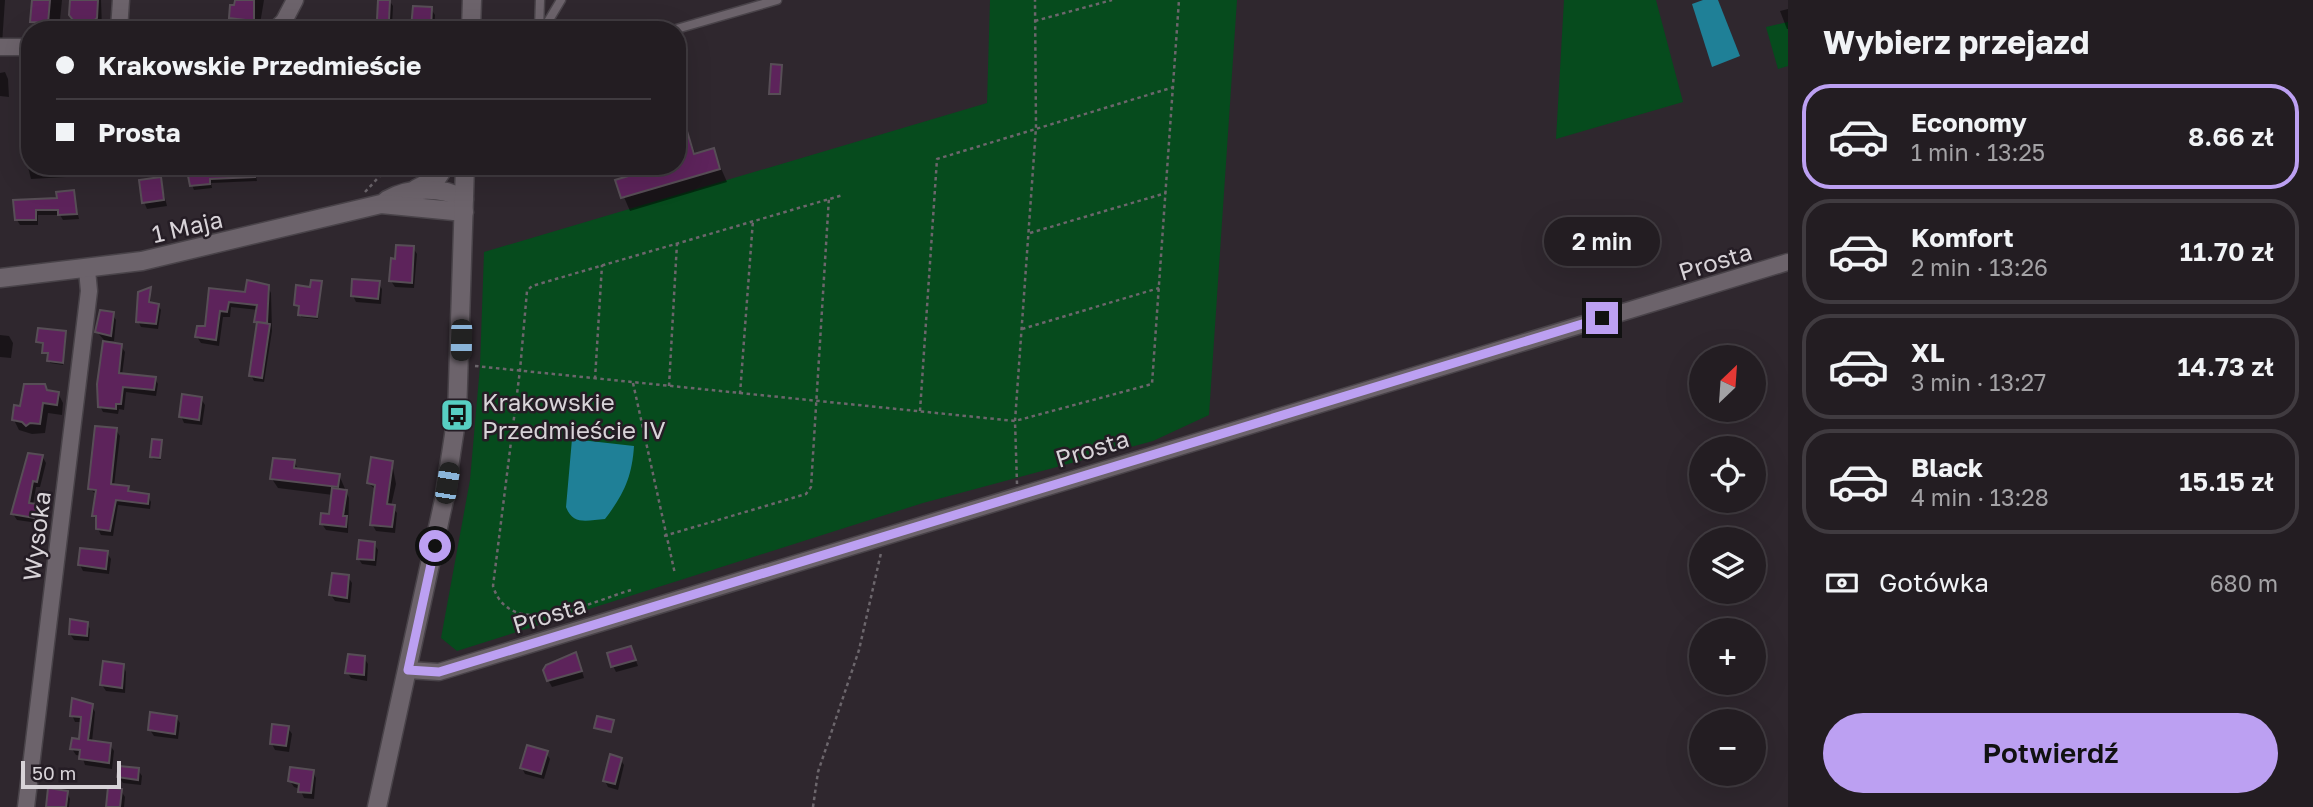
<!DOCTYPE html>
<html lang="pl">
<meta charset="utf-8">
<style>
:root{--surface:#231d22;--page:#2b262a;--text:#f1f3f6;--muted:#a3a2a5;--line:#403b40;--accent:#bca0f2}
body{margin:0;font-family:"Golos Text",sans-serif;background:var(--page);color:var(--text);height:100vh;display:flex;flex-direction:column;font-size:26px;white-space:nowrap}
*{box-sizing:border-box;margin:0}
p{font-size:23px;color:var(--muted)}
.icon{flex:none;width:38px;height:38px;fill:none;stroke:currentColor;stroke-width:2;stroke-linecap:round;stroke-linejoin:round}
.map{position:relative;flex:1;overflow:hidden}
.details{display:flex;flex-direction:column;background:var(--surface);width:525px}
.details>*{flex:none}
.banner{position:absolute;left:21px;top:21px;width:665px;height:154px;border-radius:28px;box-shadow:0 7px 28px #0002,0 0 0 2px var(--line);display:grid;align-content:center;height:154px;padding:0 35px;background:var(--surface)}
.needle{width:46px;rotate:25deg}
.buttons{position:absolute;left:1689px;top:345px;display:grid;gap:14px}
.buttons a{display:grid;place-items:center;width:77px;height:77px;border-radius:50%;background:var(--surface);box-shadow:0 7px 28px #0002,0 0 0 2px var(--line);font-size:35px}
.scale{position:absolute;left:21px;bottom:18px;width:100px;box-sizing:border-box;padding-left:7px;border:4px solid #d8d3d8;border-top:0;font-size:19px;line-height:24px;white-space:nowrap;color:#d8d3d8;-webkit-text-stroke:5px #251d25;paint-order:stroke}
.end{position:absolute;width:32px;height:32px;margin:-16px;border:9px solid #bca0f2;background:#111;box-shadow:0 0 0 4px #111}
.from{border-radius:50%}
.bubble{position:absolute;height:49px;border-radius:24px;background:var(--surface);box-shadow:0 7px 28px #0002,0 0 0 2px var(--line);font-size:23px;font-weight:600;line-height:49px;text-align:center}
.car{position:absolute;width:21px;height:42px;margin:-21px -10px;border-radius:9px;box-shadow:0 0 5px 2px #0007;background:linear-gradient(#222 24%,#8ab4d8 0 40%,#222 0 76%,#8ab4d8 0 86%,#222 0)}
.banner b{display:flex;align-items:center;gap:24px;height:66px;font-size:26px}
.banner b+b{border-top:2px solid var(--line)}
.banner i{width:18px;height:18px;background:var(--text)}
ul{padding:0;list-style:none}
li{display:flex;align-items:center;gap:21px;height:105px;margin:0 14px 10px;padding:0 21px;border:4px solid var(--line);border-radius:28px}
li div{flex:1}
li b{display:block;font-size:26px}
li em{font-style:normal;font-weight:600}
li.active{border-color:var(--accent)}
li>.icon{width:63px;height:63px;stroke-width:1.5}
h2{padding:0 35px;font-size:32px;line-height:84px}
.pay{display:flex;align-items:center;gap:18px;height:77px;padding:0 35px;font-size:26px}
.pay p{margin-inline-start:auto}
.button{display:flex;gap:14px;margin-top:auto;padding:14px 35px}
.button a{flex:1;height:80px;border-radius:42px;background:var(--accent);color:#111;font-size:28px;font-weight:600;line-height:80px;text-align:center}
main{display:flex;flex:1;min-height:0}
.map>svg:first-child{display:block}
.green{fill:#064b1d}
.water{fill:#1f8097}
.shadow{fill:#0007}
.building{fill:#5d235b;stroke:#574e56;stroke-width:2}
.lines{fill:none;stroke-linecap:round;stroke-linejoin:round}
.lane-casing{stroke:#494349;stroke-width:11}
.street-casing{stroke:#494349;stroke-width:19}
.secondary-casing{stroke:#494349;stroke-width:21}
.path{stroke:#6c666c;stroke-width:2.5;stroke-dasharray:3.5 3.5;stroke-linecap:butt}
.lane{stroke:#6c636b;stroke-width:8}
.street{stroke:#6c636b;stroke-width:16}
.secondary{stroke:#6c636b;stroke-width:18}
.route{stroke:#bca0f2;stroke-width:9}
.labels{text-anchor:middle;dominant-baseline:central;stroke-width:5;stroke-linejoin:round;paint-order:stroke}
.street-label{font-size:24px;fill:#d8d3d8;stroke:#251d25}
.poi-label{font-size:24px;fill:#d8d3d8;stroke:#251d25;text-anchor:start}
</style>
<main>
<div class="map">
<svg width="1788" height="807" viewBox="0 0 1788 807">
<rect width="100%" height="100%" fill="#2f272e"/>
<g class="green">
<path d="M990 0H1237L1209 415 1153 441 923 503 457 651 441 638 470 480 480 366 484 252 987 103Z"/>
<path d="M1564 0H1656L1683 102 1556 139Z"/>
<path d="M1788 22V66L1778 69 1766 27Z"/>
</g>
<g class="water">
<path d="M1703 0H1718L1740 56 1712 67 1692 4Z"/>
<path d="M572 439 634 446C632 477 624 494 605 519 588 520 573 526 566 507Z"/>
</g>
<g class="shadow">
<path d="M0 0H5L2 44H0Z"/>
<path d="M34 0H62L59 30H37L32 21Z"/>
<path d="M74 0H101L102 28 81 29 71 15Z"/>
<path d="M234 0H264L259 30 237 28 231 18Z"/>
<path d="M379 0H389L393 6 392 26H382L379 19Z"/>
<path d="M431 9 435 15 434 30H414Z"/>
<path d="M1788 9V29H1787L1780 11Z"/>
<path d="M5 72 8 79 9 97 0 96V73Z"/>
<path d="M681 116 696 155 713 150 727 182 630 211 617 181 677 166Z"/>
<path d="M27 163 30 166H65L66 177 31 179Z"/>
<path d="M89 166H108V170L92 172Z"/>
<path d="M232 166H254L257 181 211 183 212 188 194 190 192 185Z"/>
<path d="M160 179 167 206 147 209 144 202Z"/>
<path d="M73 192 79 219 63 220 60 215H38V225H20L17 220 15 202 59 200Z"/>
<path d="M413 248 417 254 414 288 395 287 391 281 397 261Z"/>
<path d="M321 283 318 319 301 317V307L296 305Z"/>
<path d="M378 283 382 289 381 304 356 302 353 296Z"/>
<path d="M268 287 271 293 272 331 264 382 254 381 251 375 258 310 231 307 230 317H223L219 346 201 343 197 337 206 328 210 290 247 294Z"/>
<path d="M150 289 151 304 158 305 161 310 158 329 141 327 138 321Z"/>
<path d="M112 314 116 320 114 341H106V343L121 346 125 352 122 375 155 379 158 384 156 396 126 392 124 410 119 409 118 414 103 412 100 406 99 384 105 341 96 331Z"/>
<path d="M65 333 63 365 50 363 49 355 44 352 45 345 38 342Z"/>
<path d="M0 335 9 336 13 343 11 358 0 357Z"/>
<path d="M48 392 58 393 63 403 62 415 48 413 45 433 32 434 19 430 14 420 22 408Z"/>
<path d="M201 399 205 405 202 425 184 423 181 416Z"/>
<path d="M116 430 120 436 114 486 148 496 151 502 150 509 118 505 113 536 101 535 98 529 94 515 97 495 90 489Z"/>
<path d="M161 442V460L153 459 151 456Z"/>
<path d="M42 456 46 463 40 487H36L33 505 40 512 38 523 17 520 13 514Z"/>
<path d="M294 462 299 470 339 475 349 498 348 533 326 530 322 524 330 516 333 495 278 488 272 479Z"/>
<path d="M392 463 396 484 391 506 397 513 395 533 376 531 372 524 376 490 368 483Z"/>
<path d="M374 544 378 550 376 566 362 564 358 558Z"/>
<path d="M107 553 111 559 109 574 83 571 80 565Z"/>
<path d="M348 577 352 583 350 603 335 601 331 595Z"/>
<path d="M87 623 90 629 89 641 74 640 70 634Z"/>
<path d="M631 648 638 666 616 672 613 666Z"/>
<path d="M364 658 368 664 367 681 351 678 347 672Z"/>
<path d="M579 661 584 678 552 687 548 680Z"/>
<path d="M123 665 126 672 125 693 106 691 102 685Z"/>
<path d="M92 706 95 712 92 742 110 745 114 751 112 769 85 765 82 756 76 755 72 749 81 741 82 722H75L72 715Z"/>
<path d="M176 717 180 723 178 739 154 736 150 730Z"/>
<path d="M613 722 612 733 596 727Z"/>
<path d="M288 728 292 734 289 752 275 750 272 744Z"/>
<path d="M546 753 550 759 544 779 525 774 522 768Z"/>
<path d="M620 759 624 765 618 790 608 787 605 781Z"/>
<path d="M138 770 142 776 141 785 123 783 119 777Z"/>
<path d="M313 772 316 778 314 799 304 798 300 789 294 787 290 781Z"/>
<path d="M121 791 125 797 124 807H109Z"/>
<path d="M67 792 70 799 69 807H48Z"/>
</g>
<g class="building">
<path d="M32 0H50L48 23 30 22Z"/>
<path d="M70 0H98L97 18 92 22 73 20 69 15Z"/>
<path d="M235 0H254V21L229 18 230 5H234Z"/>
<path d="M378 0H390L389 20H377Z"/>
<path d="M413 6 432 7 431 29 411 28Z"/>
<path d="M771 64 782 65 780 94H769Z"/>
<path d="M680 108 694 154 714 148 720 169 621 198 615 180 662 166H677V109Z"/>
<path d="M186 166H254L255 177 210 179V184L190 186Z"/>
<path d="M161 177 164 200 142 203 139 180Z"/>
<path d="M74 190 77 214 58 215V210H36V220H15L13 200 57 198 56 192Z"/>
<path d="M396 245 414 246 412 283 389 281 391 258 395 259Z"/>
<path d="M352 279 380 281 378 299 351 296Z"/>
<path d="M247 280 269 285 267 323 254 322 257 305 229 302 227 312 220 311 216 340 195 337 197 326H205L209 288 245 292Z"/>
<path d="M311 280 322 281 317 317 298 315 299 306 294 305 296 285 310 287Z"/>
<path d="M151 287 149 302 159 304 156 324 136 322 138 292Z"/>
<path d="M100 310 114 312 111 336 95 332Z"/>
<path d="M257 322 270 324 262 378 249 376Z"/>
<path d="M38 328 66 331 63 363 47 361 48 353H42L43 343 36 342Z"/>
<path d="M103 341 122 344 119 373 156 377 154 390 123 387 121 404H116V409L98 407 97 384Z"/>
<path d="M24 384H45L47 390 59 392 57 405 43 403 40 424 30 423 26 426 22 422 12 420 14 405 20 406Z"/>
<path d="M182 394 202 397 199 420 179 417Z"/>
<path d="M95 426 117 428 111 484 129 486 128 491 149 494 148 504 116 500 110 531 96 529V516H92L96 490 88 489Z"/>
<path d="M152 439 162 440 160 458 150 457Z"/>
<path d="M28 453 43 455 37 482 33 481 29 503 37 504 35 518 11 514Z"/>
<path d="M371 457 393 461 387 504 395 505 392 527 370 525 375 485 367 483Z"/>
<path d="M273 458 295 460 294 468 340 474 338 487 270 479Z"/>
<path d="M332 488 347 490 343 516H347L346 527 320 524 321 513 329 514Z"/>
<path d="M359 540 375 542 374 560 357 559Z"/>
<path d="M80 548 108 551 106 569 78 565Z"/>
<path d="M332 573 349 575 347 598 329 595Z"/>
<path d="M70 619 88 622 87 636 69 634Z"/>
<path d="M631 646 636 660 611 667 607 653Z"/>
<path d="M576 652 582 671 547 681 543 670 546 665Z"/>
<path d="M348 654 365 656 364 675 345 673Z"/>
<path d="M103 661 124 664 122 688 100 685Z"/>
<path d="M72 698 93 704 88 740 111 743 109 763 79 759 80 750 70 749 72 738 79 739 81 717 70 716Z"/>
<path d="M150 712 177 716 175 734 148 730Z"/>
<path d="M597 716 614 720 611 732 594 728Z"/>
<path d="M272 724 289 726 286 746 270 744Z"/>
<path d="M527 745 548 751 541 774 520 768Z"/>
<path d="M610 754 622 758 615 784 603 781Z"/>
<path d="M119 766 139 768 138 780 117 777Z"/>
<path d="M290 767 314 770 311 793 298 792 299 784 288 781Z"/>
<path d="M108 787 122 789 120 807H106Z"/>
<path d="M48 788 68 791 66 807H46Z"/>
</g>
<g class="lines">
<defs>
<g id="lane">
<path d="M539 30 540 0"/>
<path d="M543 30 561 0"/>
<path d="M673 30 777 0"/>
</g>
<g id="street">
<path d="M119 30 121 0"/>
<path d="M275 30 284 21 295 0"/>
<path d="M0 47H30"/>
<path d="M408 670 439 672 1788 262"/>
<path d="M26 807 89 291 87 270"/>
</g>
<g id="secondary">
<path d="M471 30 472 0"/>
<path d="M416 189 437 178 445 166"/>
<path d="M387 200C410 187 441 186 464 199"/>
<path d="M0 278 142 261 381 204 464 212"/>
<path d="M377 807 444 500 457 415 465 166"/>
</g>
</defs>
<use href="#lane" class="lane-casing"/>
<use href="#street" class="street-casing"/>
<use href="#secondary" class="secondary-casing"/>
<g class="path">
<path d="M1035 21 1112 0"/>
<path d="M365 192 389 166"/>
<path d="M1030 233 1166 193"/>
<path d="M1022 329 1159 288"/>
<path d="M475 366 1015 421 1152 384 1179 0"/>
<path d="M595 379 602 265"/>
<path d="M633 383 675 574"/>
<path d="M669 386 677 243"/>
<path d="M740 394 753 220"/>
<path d="M920 411 937 159 1174 87"/>
<path d="M1017 484 1015 421 1036 127 1035 0"/>
<path d="M664 536 806 494 811 487 829 197"/>
<path d="M631 590C593 601 510 643 493 586L520 370 527 291 532 286 843 195"/>
<path d="M813 807 818 772 859 650 881 553"/>
</g>
<use href="#lane" class="lane"/>
<use href="#street" class="street"/>
<use href="#secondary" class="secondary"/>
</g>
<g class="lines">
<path class="route" d="M435 546 408 670 439 672 1602 318"/>
</g>
<defs>
<symbol id="bus-square" viewBox="-11 -11 22 22"><rect x="-9" y="-9" width="18" height="18" rx="4" fill="#57cec2" stroke="#251d25"/><path d="M-5-6H5V4H4V6H2V4H-2V6H-4V4H-5ZM-3.5-4V0h7V-4ZM-3.5 1.2v1.5H-2V1.2ZM2 1.2v1.5H3.5V1.2Z" fill="#111"/></symbol>
</defs>
<g fill-rule="evenodd">
<use href="#bus-square" x="438" y="396" width="38" height="38"/>
</g>
<g class="labels">
<g class="street-label">
<text transform="translate(187 226) rotate(-13)">1 Maja</text>
<text transform="translate(1715 261) rotate(-17)">Prosta</text>
<text transform="translate(1092 448) rotate(-17)">Prosta</text>
<text transform="translate(36 536) rotate(-83)">Wysoka</text>
<text transform="translate(549 614) rotate(-17)">Prosta</text>
</g>
<g class="poi-label">
<text x="482" y="401">Krakowskie<tspan x="482" dy="28">Przedmieście IV</tspan></text>
</g>
</g>
</svg>
<div class="buttons">
<a><svg class="needle" viewBox="-14 -14 28 28"><path d="M0-13l5 13h-10z" fill="#e53935"/><path d="M0 13l5-13h-10z" fill="#a3a2a5"/></svg></a>
<a><svg class="icon" aria-label="locate" viewBox="0 0 24 24"><circle cx="12" cy="12" r="6"/><path d="M12 2v4M12 18v4M2 12h4M18 12h4"/></svg></a>
<a><svg class="icon" aria-label="layers" viewBox="0 0 24 24"><path d="M12 4l9 5-9 5-9-5zM3 14l9 5 9-5"/></svg></a>
<a>+</a>
<a>−</a>
</div>
<div class="scale">50 m</div>
<i class="end from" style="left:435px;top:546px"></i>
<i class="end" style="left:1602px;top:318px"></i>
<div class="bubble" style="left:1544px;top:217px;width:116px">2 min</div>
<i class="car" style="left:461px;top:340px;rotate:181deg"></i>
<i class="car" style="left:447px;top:483px;rotate:9deg"></i>
<div class="banner">
<b><i class="from"></i>Krakowskie Przedmieście</b>
<b><i></i>Prosta</b>
</div>
</div>
<section class="details">
<h2>Wybierz przejazd</h2>
<ul>
<li class="active"><svg class="icon" aria-label="car" viewBox="0 0 24 24"><path d="M5 17H2v-5l4-1 3-4h7l3 4 3 1v5h-3M9 17h6M6 11h13"/><circle cx="7" cy="17" r="2"/><circle cx="17" cy="17" r="2"/></svg><div><b>Economy</b><p>1 min · 13:25</p></div><em>8.66 zł</em></li>
<li><svg class="icon" aria-label="car" viewBox="0 0 24 24"><path d="M5 17H2v-5l4-1 3-4h7l3 4 3 1v5h-3M9 17h6M6 11h13"/><circle cx="7" cy="17" r="2"/><circle cx="17" cy="17" r="2"/></svg><div><b>Komfort</b><p>2 min · 13:26</p></div><em>11.70 zł</em></li>
<li><svg class="icon" aria-label="car" viewBox="0 0 24 24"><path d="M5 17H2v-5l4-1 3-4h7l3 4 3 1v5h-3M9 17h6M6 11h13"/><circle cx="7" cy="17" r="2"/><circle cx="17" cy="17" r="2"/></svg><div><b>XL</b><p>3 min · 13:27</p></div><em>14.73 zł</em></li>
<li><svg class="icon" aria-label="car" viewBox="0 0 24 24"><path d="M5 17H2v-5l4-1 3-4h7l3 4 3 1v5h-3M9 17h6M6 11h13"/><circle cx="7" cy="17" r="2"/><circle cx="17" cy="17" r="2"/></svg><div><b>Black</b><p>4 min · 13:28</p></div><em>15.15 zł</em></li>
</ul>
<div class="pay"><svg class="icon" aria-label="cash" viewBox="0 0 24 24"><path d="M3 7h18v10H3z"/><circle cx="12" cy="12" r="2"/></svg>Gotówka<p>680 m</p></div>
<div class="button"><a>Potwierdź</a></div>
</section>
</main>
